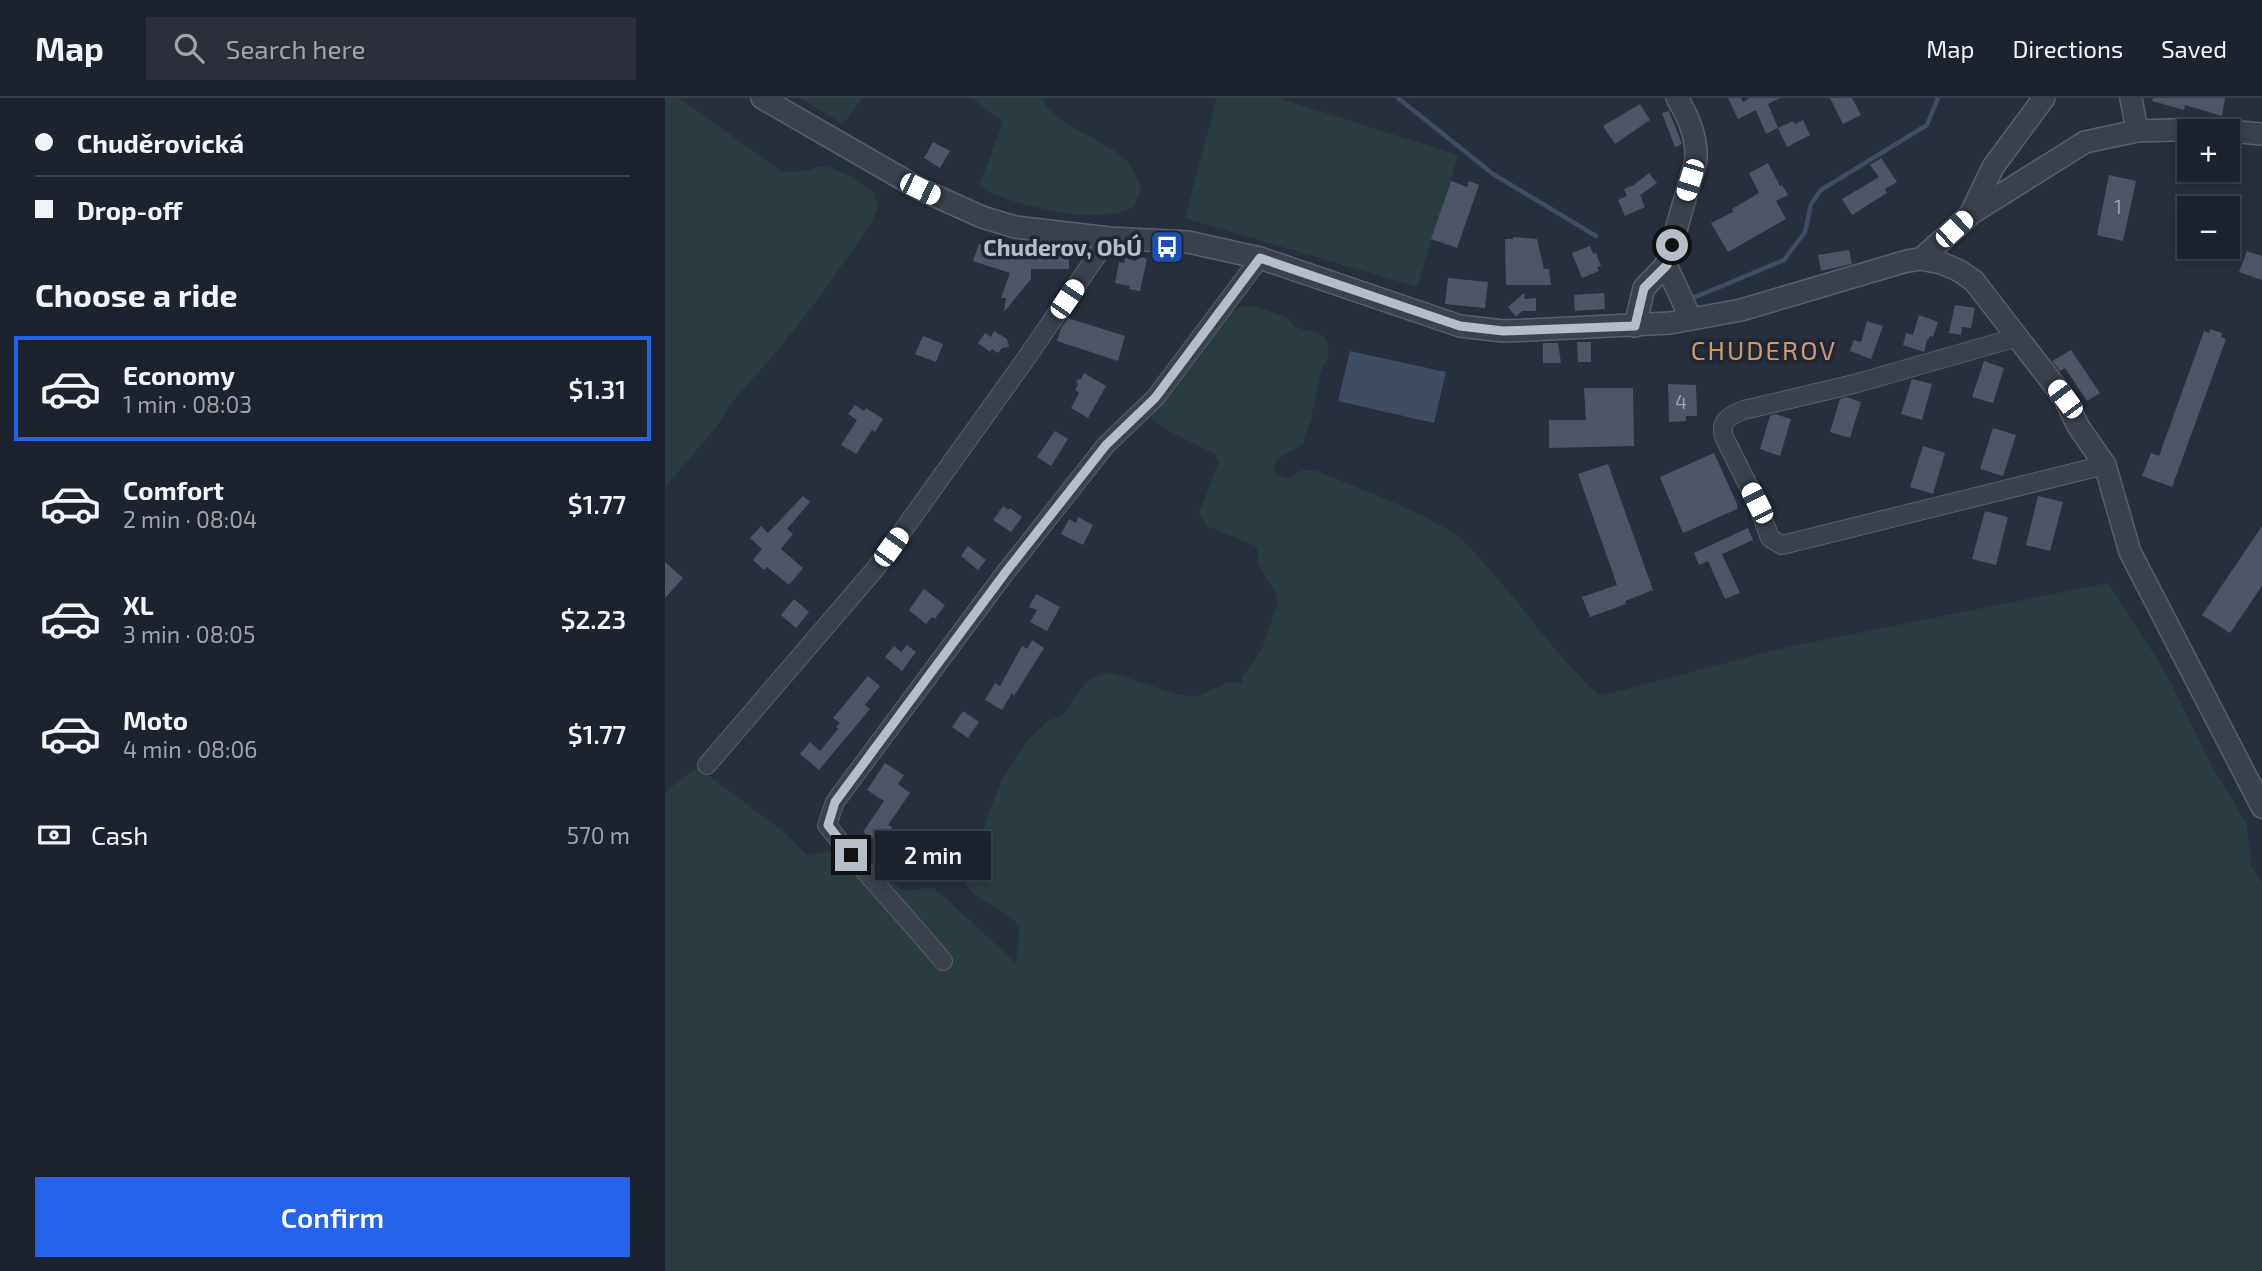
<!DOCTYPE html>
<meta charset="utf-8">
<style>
:root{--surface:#1d232e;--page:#2a2f3a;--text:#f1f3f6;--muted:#a0a4aa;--line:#3b404a;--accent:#2563eb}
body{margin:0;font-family:"Exo 2",sans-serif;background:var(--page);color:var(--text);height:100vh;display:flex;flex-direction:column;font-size:26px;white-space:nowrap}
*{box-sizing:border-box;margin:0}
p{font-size:23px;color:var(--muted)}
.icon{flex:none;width:38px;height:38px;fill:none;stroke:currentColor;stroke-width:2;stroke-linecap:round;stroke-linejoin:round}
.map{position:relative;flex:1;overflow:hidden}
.drawer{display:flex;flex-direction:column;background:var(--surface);width:665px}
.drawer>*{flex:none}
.banner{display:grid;align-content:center;height:154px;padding:0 35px;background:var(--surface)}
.controls{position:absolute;left:1512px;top:21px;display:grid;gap:14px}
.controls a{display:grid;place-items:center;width:63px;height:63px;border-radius:0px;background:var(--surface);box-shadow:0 4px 10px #0003,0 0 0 2px var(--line);font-size:35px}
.end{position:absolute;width:32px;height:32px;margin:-16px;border:9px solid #b7bdc8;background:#111;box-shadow:0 0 0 4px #111}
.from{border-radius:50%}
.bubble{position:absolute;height:49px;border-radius:0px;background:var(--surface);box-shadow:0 4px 10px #0003,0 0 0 2px var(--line);font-size:23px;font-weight:600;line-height:49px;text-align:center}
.car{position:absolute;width:21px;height:42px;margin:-21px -10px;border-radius:9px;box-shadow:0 0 5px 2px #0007;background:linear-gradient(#fff 24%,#345 0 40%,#fff 0 76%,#345 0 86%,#fff 0)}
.banner b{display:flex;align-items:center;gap:24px;height:66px;font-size:26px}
.banner b+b{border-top:2px solid var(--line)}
.banner i{width:18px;height:18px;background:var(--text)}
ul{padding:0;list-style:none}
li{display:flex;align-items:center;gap:21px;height:105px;margin:0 14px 10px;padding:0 21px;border:4px solid transparent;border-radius:0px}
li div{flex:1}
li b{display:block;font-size:26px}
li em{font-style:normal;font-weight:600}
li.selected{border-color:var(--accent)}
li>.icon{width:63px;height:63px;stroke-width:1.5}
h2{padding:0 35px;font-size:32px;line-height:84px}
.pay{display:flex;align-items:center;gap:18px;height:77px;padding:0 35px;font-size:26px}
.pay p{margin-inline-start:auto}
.primary-button{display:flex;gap:14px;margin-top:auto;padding:14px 35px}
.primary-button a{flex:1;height:80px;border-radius:0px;background:var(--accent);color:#fff;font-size:28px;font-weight:600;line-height:80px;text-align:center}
header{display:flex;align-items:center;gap:42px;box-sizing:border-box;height:98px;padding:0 35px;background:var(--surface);border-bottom:2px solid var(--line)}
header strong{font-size:33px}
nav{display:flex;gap:38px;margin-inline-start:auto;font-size:24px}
.search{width:490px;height:63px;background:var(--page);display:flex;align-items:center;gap:18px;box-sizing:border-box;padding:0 24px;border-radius:0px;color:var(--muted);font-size:26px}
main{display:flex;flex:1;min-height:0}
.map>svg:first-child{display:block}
.green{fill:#2a3c3f}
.water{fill:#3e4c64}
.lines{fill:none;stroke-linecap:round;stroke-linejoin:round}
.stream{stroke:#3e4c64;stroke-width:4.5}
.building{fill:#4e5665}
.minor-casing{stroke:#595f6b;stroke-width:20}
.tertiary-casing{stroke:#595f6b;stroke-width:24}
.minor{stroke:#3b414d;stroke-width:18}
.tertiary{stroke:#3b414d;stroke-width:21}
.route{stroke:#b7bdc8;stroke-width:9}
.labels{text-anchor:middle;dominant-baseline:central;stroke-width:7;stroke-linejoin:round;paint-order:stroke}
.number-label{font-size:19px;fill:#9da3af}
.poi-label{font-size:23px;font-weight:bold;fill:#b7bdc8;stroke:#202632;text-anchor:end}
.quarter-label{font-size:26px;letter-spacing:2px;fill:#cb9b6f;stroke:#202632}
</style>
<header>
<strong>Map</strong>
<div class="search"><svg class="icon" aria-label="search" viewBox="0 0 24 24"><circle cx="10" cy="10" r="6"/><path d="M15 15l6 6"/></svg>Search here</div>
<nav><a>Map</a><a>Directions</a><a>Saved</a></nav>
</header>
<main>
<section class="drawer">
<div class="banner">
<b><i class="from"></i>Chuděrovická</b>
<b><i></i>Drop-off</b>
</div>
<h2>Choose a ride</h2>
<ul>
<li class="selected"><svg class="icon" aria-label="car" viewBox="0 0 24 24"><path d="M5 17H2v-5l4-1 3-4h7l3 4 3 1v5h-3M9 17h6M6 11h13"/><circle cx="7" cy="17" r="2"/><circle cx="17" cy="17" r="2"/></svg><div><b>Economy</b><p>1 min · 08:03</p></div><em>$1.31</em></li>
<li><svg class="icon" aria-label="car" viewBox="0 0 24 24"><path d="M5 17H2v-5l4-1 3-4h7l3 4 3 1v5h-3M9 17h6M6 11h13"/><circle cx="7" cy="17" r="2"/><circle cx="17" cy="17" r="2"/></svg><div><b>Comfort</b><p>2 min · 08:04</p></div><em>$1.77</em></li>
<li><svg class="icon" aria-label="car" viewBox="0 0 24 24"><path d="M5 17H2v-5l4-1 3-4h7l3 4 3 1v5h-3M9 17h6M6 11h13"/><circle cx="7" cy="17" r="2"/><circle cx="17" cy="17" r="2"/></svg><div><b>XL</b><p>3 min · 08:05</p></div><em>$2.23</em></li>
<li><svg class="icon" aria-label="car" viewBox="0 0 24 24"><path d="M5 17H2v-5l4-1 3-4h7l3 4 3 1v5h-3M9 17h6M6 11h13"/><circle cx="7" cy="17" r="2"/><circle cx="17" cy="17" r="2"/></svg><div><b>Moto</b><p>4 min · 08:06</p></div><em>$1.77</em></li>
</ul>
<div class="pay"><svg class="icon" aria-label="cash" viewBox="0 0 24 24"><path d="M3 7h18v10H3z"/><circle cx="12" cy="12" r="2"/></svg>Cash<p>570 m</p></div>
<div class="primary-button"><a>Confirm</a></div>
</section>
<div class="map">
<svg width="1597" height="1173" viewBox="0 0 1597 1173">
<rect width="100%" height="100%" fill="#272f3d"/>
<g class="green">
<path d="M0 0H12L18 3 117 74 143 73 153 69H164L187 79 209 95 213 109 207 124 161 190 118 246 63 309 56 323 0 390Z"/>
<path d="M135 0H197L178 26Z"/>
<path d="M307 0H377C388 28 441 41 461 62 469 71 473 81 476 92L468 110C450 117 428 119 408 116 389 114 324 101 315 86L338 24Z"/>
<path d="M552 0H613L793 57 752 189 520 120Z"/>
<path d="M589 208 623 220 629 228 636 231 653 235 659 239 663 247 664 256 656 274 646 321 638 346 612 361 608 372 613 378 623 381C634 372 640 370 654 374 697 392 755 412 794 439 804 447 814 460 823 470 861 511 892 560 935 598L1118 550 1443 485 1501 575 1547 668 1581 724 1587 770 1597 784V1173H0V694L32 669 115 731 143 758 186 748 238 793 268 789 351 865 355 829C351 825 348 821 343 817 329 807 285 791 304 769L337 681 362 643 383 623 399 617 415 592 426 580 445 574 511 596 524 598 536 597 563 584 577 585V578L588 565 598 548 613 505 611 496 593 466V449L542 428 534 415 554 364 550 356 504 333 487 321V306C505 285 553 214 578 209 582 208 586 208 589 208Z"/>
</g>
<path class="water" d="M685 253 781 274 769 325 673 303Z"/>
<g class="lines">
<g class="stream">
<path d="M733 0 828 76 931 138"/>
<path d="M1023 199 1033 198 1119 162 1140 134 1146 106 1156 92 1262 27 1273 0"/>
</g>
</g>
<g class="building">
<path d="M1063 0H1076L1078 4 1085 0H1115L1103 6 1113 30 1128 23 1130 26 1138 22 1145 37 1122 49 1113 30 1101 36 1091 12 1073 21Z"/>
<path d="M1165 0H1187L1196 17 1178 26Z"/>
<path d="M1488 0H1560L1557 18 1520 7 1519 12 1487 3Z"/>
<path d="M975 6 985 22 950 46 938 28Z"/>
<path d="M1004 13 1017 46 1010 49 997 15Z"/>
<path d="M268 44 285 53 275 70 259 60Z"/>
<path d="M1216 60 1232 84 1220 91 1222 95 1187 117 1177 101 1214 79 1205 67Z"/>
<path d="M1103 65 1115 88 1117 87 1123 97 1111 103 1121 121 1063 154 1046 125 1068 114 1067 111 1094 95 1084 75Z"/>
<path d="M984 75 992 85 975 97 980 109 960 118 953 102 962 98 959 91 969 87Z"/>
<path d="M1444 77 1471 83 1458 143 1432 137Z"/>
<path d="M786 83 802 89 804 83 814 87 792 150 766 141Z"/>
<path d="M848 139 872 141 879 171H884L886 187H841L840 141H848Z"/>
<path d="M314 146 351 158V153L383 154V151H404V171H366V181L339 214 341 200H336L345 175 308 163Z"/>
<path d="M925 148 928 156 931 155 936 168 932 169 934 173 917 180 907 155Z"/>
<path d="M1184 152 1187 166 1156 173 1153 157Z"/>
<path d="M1582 153 1597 158V182L1574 174Z"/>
<path d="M472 158 482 161 475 193 464 191 465 188 450 185 454 164 459 165 460 160 471 163Z"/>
<path d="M783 180 823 184 820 210 780 206Z"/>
<path d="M859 195 860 201 871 200V213H857L851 219 843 209Z"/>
<path d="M939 195 940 211 910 213 909 197Z"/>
<path d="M1290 207 1310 210 1306 230 1297 229 1296 237 1284 235Z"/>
<path d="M1254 217 1273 224 1268 239 1265 238 1262 243 1259 254 1238 247 1241 235 1248 237Z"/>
<path d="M403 220 460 238 453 263 392 243 396 230Z"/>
<path d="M1202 223 1218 228 1206 261 1185 253 1189 242 1196 244Z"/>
<path d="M1545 231 1557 235 1556 239 1561 241 1507 389 1477 378 1486 355 1494 358 1539 233 1544 235Z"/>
<path d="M329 233 342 241 344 249 337 250 333 255 327 251 325 254 313 245 320 235 326 239Z"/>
<path d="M258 238 278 246 271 264 250 256Z"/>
<path d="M912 244H926V264H913Z"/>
<path d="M878 245H893L896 265H878Z"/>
<path d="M1406 252 1435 295 1422 303 1400 270 1395 273 1387 263Z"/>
<path d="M1319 263 1339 270 1328 305 1307 299Z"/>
<path d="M419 275 441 288 423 320 406 310 414 295 410 292 413 286 411 282 416 281Z"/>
<path d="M1247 281 1267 286 1257 322 1236 316Z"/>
<path d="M1003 286 1031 287 1032 318H1021V323L1004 324Z"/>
<path d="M919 290H968L969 348 884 350V322H921Z"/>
<path d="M1181 299 1196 304 1185 340 1165 334 1175 301Z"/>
<path d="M190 307 199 313 201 310 218 321 210 334 207 332 191 356 176 347 192 322 183 316Z"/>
<path d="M1110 316 1126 321 1115 358 1095 351 1105 318Z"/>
<path d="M1328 330 1351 337 1338 378 1315 371Z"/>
<path d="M390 333 403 341 386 368 372 359Z"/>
<path d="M1258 348 1280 355 1268 396 1245 389Z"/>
<path d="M1049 355 1072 406V411L1018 435 995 379Z"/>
<path d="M943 366 988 492 960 503 961 506 925 519 917 499 952 487 913 376Z"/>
<path d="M138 398 145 404 122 431 128 436 116 451 138 470 124 487 102 469 99 472 88 462 97 451 85 440 96 428 103 435Z"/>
<path d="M1373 398 1398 404 1385 453 1361 447Z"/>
<path d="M338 408 344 412 345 410 357 419 346 434 328 422Z"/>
<path d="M1320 413 1343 419 1331 467 1307 461Z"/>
<path d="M413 419 428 427 418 447 396 436 404 421 411 425Z"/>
<path d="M1597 428V488L1565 535 1537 517Z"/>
<path d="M1083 430 1088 442 1057 456 1075 495 1060 501 1043 463 1034 467 1029 455Z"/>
<path d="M303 448 321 462 313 472 296 458Z"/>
<path d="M0 464 18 480 0 500Z"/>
<path d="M259 491 280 507 270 521 267 519 261 526 244 512Z"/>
<path d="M371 496 395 509 382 533 365 524 372 512 364 509Z"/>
<path d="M129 501 144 514 131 530 116 517Z"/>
<path d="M367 542 379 550 349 598 347 595 337 612 320 602 330 585 335 588 357 548 362 551Z"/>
<path d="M242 547 251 554 237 573 220 559 229 548 236 554Z"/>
<path d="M203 578 215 588 200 607 205 611 154 672 135 656 145 644 155 653 173 631 171 629 175 625 168 620Z"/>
<path d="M298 613 314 624 303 640 287 629Z"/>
<path d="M220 665 239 677 233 686 245 695 223 727 227 729 216 746 198 734 219 703 202 692Z"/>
</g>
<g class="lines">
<defs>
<g id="minor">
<path d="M1353 239 1189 286 1079 312C1066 317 1054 322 1059 339L1092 405 1105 440 1117 447 1440 367"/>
<path d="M42 667 211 470 360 262 444 140"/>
<path d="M278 863C240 817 199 775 162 727L170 704 340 475 441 347 490 300 595 160"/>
</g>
<g id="tertiary">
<path d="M97 0 255 91 317 119 350 129 444 140 523 144 595 160 795 228 838 233 865 232 1005 225 1076 212 1242 163 1256 161 1276 165 1293 172 1309 183 1400 301 1413 328 1440 367 1465 454 1597 709"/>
<path d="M1012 0C1024 20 1032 39 1031 62L1001 167 1026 221"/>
<path d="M1466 0 1472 33"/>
<path d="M1306 115 1328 69 1379 0"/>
<path d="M1256 161 1307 115 1420 44 1472 33 1543 31 1597 36"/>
<path d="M970 228 979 190 1001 167"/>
</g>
</defs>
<use href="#minor" class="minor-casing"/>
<use href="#tertiary" class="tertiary-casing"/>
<use href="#minor" class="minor"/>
<use href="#tertiary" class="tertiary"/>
</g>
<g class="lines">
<path class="route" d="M186 757 163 727 170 704 340 475 441 347 490 300 595 160 795 228 838 233 970 228 979 190 1002 167 1007 147"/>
</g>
<defs>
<symbol id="bus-square" viewBox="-11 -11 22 22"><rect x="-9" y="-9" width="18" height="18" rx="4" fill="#1a4fb4" stroke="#202632"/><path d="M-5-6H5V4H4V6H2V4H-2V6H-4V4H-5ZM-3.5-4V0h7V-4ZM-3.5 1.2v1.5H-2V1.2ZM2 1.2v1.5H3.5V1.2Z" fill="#fff"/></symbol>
</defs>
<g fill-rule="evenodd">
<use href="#bus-square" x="483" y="130" width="38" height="38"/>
</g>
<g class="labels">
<g class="number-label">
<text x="1453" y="108">1</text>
<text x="1016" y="303">4</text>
</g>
<g class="poi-label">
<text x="477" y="149">Chuderov, ObÚ</text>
</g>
<g class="quarter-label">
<text x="1099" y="251">CHUDEROV</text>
</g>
</g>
</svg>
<div class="controls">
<a>+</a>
<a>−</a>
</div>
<i class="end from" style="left:1007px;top:147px"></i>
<i class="end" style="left:186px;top:757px"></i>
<div class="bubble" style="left:210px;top:733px;width:116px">2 min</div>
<i class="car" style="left:1025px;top:82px;rotate:197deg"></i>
<i class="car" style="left:255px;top:91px;rotate:116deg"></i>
<i class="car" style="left:1289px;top:131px;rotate:47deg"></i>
<i class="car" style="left:402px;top:201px;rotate:34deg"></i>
<i class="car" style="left:1400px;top:301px;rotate:323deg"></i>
<i class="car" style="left:1092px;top:405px;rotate:333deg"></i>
<i class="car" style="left:226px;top:449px;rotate:36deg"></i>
</div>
</main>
